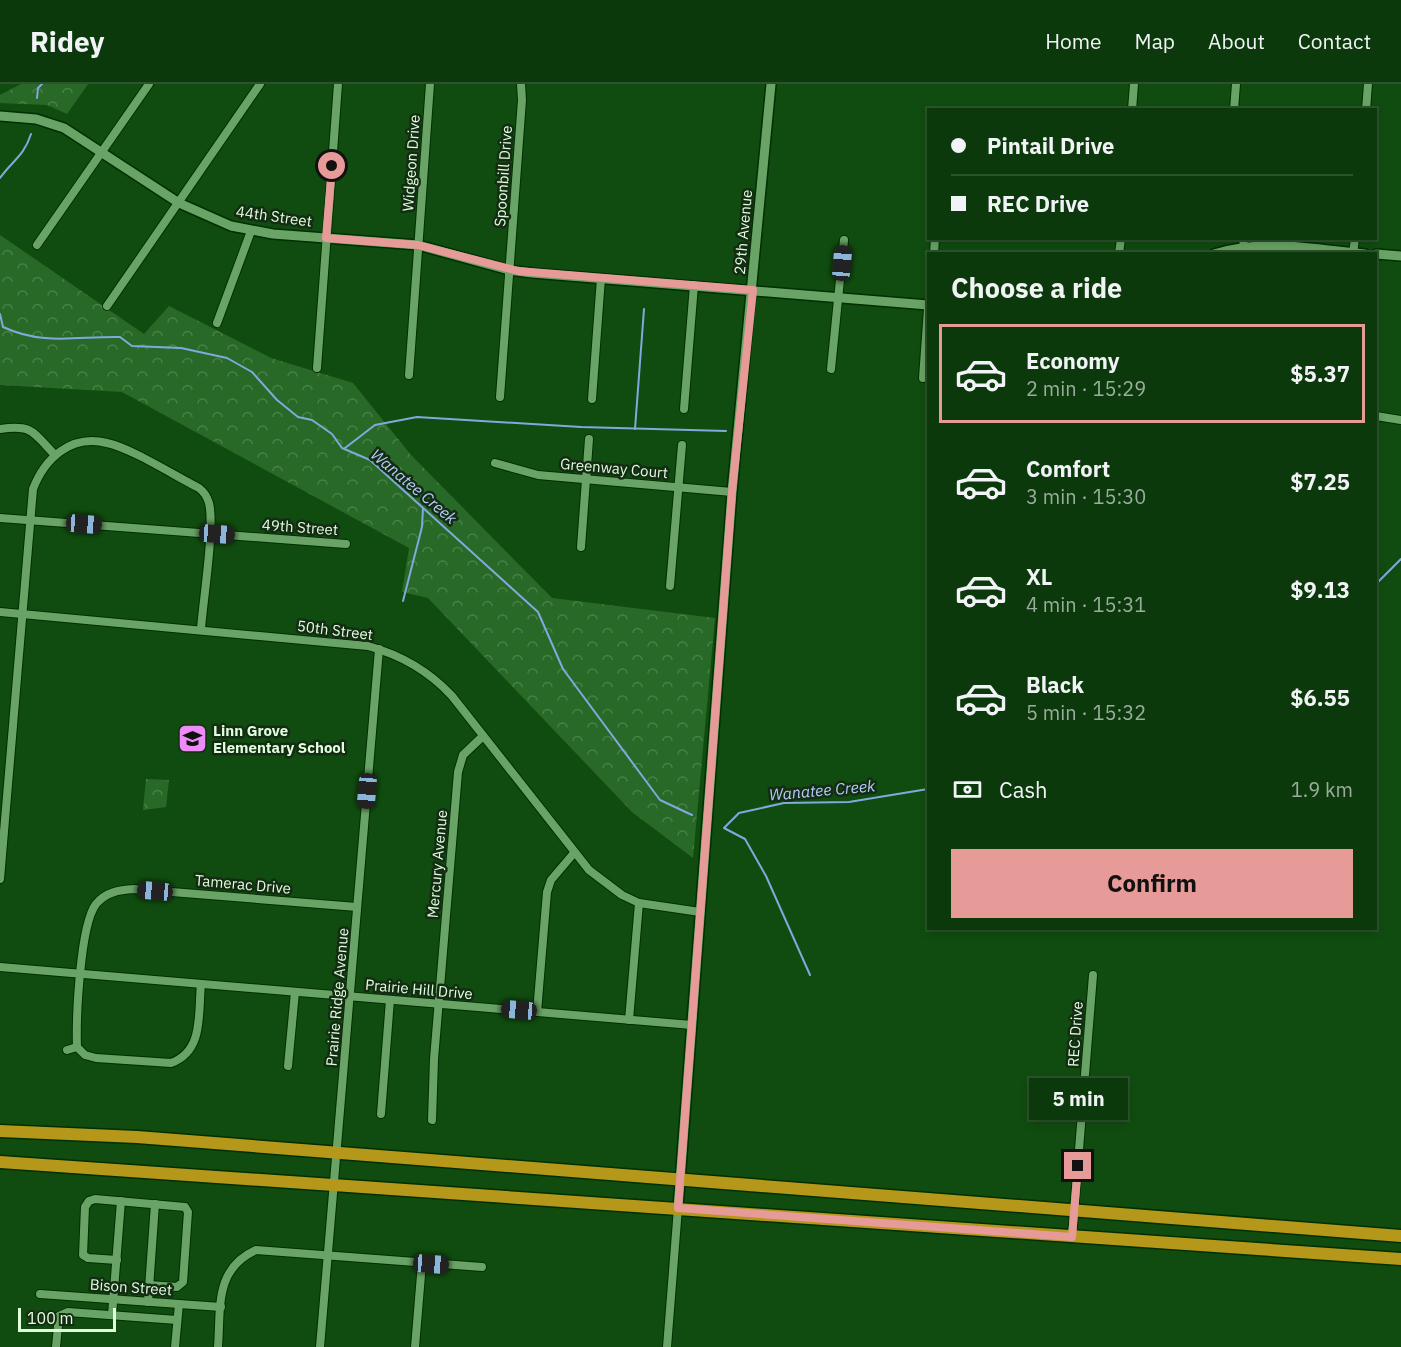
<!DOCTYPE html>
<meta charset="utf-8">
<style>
:root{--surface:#0c390b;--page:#1a4419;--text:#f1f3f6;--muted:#9aac9d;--line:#2c532c;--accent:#e69b98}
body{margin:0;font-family:"IBM Plex Sans",sans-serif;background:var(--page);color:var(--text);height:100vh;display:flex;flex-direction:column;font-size:22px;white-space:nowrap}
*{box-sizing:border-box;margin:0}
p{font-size:20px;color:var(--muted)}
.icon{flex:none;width:33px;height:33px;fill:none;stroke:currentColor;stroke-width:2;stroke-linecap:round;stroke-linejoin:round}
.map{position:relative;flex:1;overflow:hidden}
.drawer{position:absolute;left:927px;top:168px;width:450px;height:678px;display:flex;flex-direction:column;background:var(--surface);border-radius:0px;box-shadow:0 3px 9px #0003,0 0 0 2px var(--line)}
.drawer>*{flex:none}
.hud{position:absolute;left:927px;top:24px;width:450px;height:132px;border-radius:0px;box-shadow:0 3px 9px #0003,0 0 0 2px var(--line);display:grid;align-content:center;height:132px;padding:0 24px;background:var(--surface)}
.scale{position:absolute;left:18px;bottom:15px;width:98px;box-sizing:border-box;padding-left:6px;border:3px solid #e0ffdd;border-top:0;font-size:16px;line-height:21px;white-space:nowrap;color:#e0ffdd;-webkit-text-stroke:4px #142c13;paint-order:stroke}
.end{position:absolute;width:27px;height:27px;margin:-14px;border:8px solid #e69b98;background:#111;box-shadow:0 0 0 3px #111}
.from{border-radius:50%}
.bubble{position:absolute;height:42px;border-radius:0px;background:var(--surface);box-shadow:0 3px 9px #0003,0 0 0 2px var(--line);font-size:20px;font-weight:700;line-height:42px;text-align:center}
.car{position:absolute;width:18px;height:36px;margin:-18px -9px;border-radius:8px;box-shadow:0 0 4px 2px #0007;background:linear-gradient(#222 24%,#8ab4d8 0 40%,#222 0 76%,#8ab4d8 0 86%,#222 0)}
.hud b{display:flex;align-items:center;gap:21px;height:57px;font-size:22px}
.hud b+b{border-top:2px solid var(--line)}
.hud i{width:15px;height:15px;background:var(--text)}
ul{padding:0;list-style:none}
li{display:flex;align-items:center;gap:18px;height:99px;margin:0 12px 9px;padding:0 12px;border:3px solid transparent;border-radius:0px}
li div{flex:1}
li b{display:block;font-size:22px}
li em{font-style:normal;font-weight:700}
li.on{border-color:var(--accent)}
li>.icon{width:54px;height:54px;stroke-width:1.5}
h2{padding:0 24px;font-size:27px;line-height:72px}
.pay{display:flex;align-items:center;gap:15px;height:66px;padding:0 24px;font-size:22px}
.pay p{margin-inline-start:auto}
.cta{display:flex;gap:12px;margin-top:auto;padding:12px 24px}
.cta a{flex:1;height:69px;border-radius:0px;background:var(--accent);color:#111;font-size:24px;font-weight:700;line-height:69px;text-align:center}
header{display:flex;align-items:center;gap:36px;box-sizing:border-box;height:84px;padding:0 30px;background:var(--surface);border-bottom:2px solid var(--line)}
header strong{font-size:28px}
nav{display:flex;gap:33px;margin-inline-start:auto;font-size:21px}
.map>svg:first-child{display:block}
.park{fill:url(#park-crowns)}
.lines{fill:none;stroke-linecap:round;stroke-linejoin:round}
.stream{stroke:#80a9dd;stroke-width:2}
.minor-casing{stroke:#012f02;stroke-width:10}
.tertiary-casing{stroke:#012f02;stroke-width:12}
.trunk-casing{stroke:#012f02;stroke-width:15}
.minor{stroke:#69a365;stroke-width:8}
.tertiary{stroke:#69a365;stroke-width:9}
.trunk{stroke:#b5971a;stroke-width:12}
.route{stroke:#e69b98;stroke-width:8}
.labels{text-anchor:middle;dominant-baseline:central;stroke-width:5;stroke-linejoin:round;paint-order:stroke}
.street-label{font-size:15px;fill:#e0ffdd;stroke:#142c13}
.poi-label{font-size:15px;font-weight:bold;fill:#e0ffdd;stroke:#142c13;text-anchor:start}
.water-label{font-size:16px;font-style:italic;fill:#b4ccfa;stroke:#142c13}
</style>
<header>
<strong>Ridey</strong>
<nav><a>Home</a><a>Map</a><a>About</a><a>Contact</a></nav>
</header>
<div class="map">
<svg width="1401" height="1263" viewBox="0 0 1401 1263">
<defs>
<pattern id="park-crowns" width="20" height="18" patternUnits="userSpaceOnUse" patternTransform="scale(1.5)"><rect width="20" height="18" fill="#296927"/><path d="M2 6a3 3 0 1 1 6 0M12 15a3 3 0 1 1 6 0" fill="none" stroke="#488046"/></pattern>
</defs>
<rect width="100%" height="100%" fill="#104c0f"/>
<g class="park">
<path d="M21 0H88L67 30 47 21 0 19V11Z"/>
<path d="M0 151 144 250 169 222 271 274 353 299 411 371 552 514 715 534 693 774 632 728 428 514 402 508 409 464 122 308 0 301Z"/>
<path d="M146 695 169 696 166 723 143 726Z"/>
</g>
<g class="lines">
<g class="stream">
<path d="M37 14 38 4 42 0"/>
<path d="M0 94C13 76 24 72 31 50"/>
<path d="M0 230 3 243C44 262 78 252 120 253L132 262 181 264 227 274 252 288 277 316 298 333 312 336 332 350 342 364 370 376 538 528 563 585 660 716 692 731"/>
<path d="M635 345 644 225"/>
<path d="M345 364 375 341 417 333 581 343 726 347"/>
<path d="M1376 500 1401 475"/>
<path d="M403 517 422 443 423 424"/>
<path d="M810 891 766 792 745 755 724 744 739 729 784 719 849 718 928 705"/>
</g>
<defs>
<g id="minor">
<path d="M1132 26 1134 0"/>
<path d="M1234 26 1236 0"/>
<path d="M1366 26 1368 0"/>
<path d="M1243 154 1245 170"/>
<path d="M37 161 149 0"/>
<path d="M934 170 935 154"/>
<path d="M1119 170 1121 154"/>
<path d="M1353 170 1355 154"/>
<path d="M107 222 260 0"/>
<path d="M217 239 251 147"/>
<path d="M317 284 338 0"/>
<path d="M831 285 844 156"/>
<path d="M409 291 430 0"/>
<path d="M923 294 928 225"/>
<path d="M500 313 522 16 521 0"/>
<path d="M592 315 601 194"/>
<path d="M684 325 694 201"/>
<path d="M1376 332 1401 336"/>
<path d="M0 345C32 340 33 348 54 370"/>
<path d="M495 379 538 391 732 408"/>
<path d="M0 434 346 460"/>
<path d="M581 463 589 355"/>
<path d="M670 502 682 361"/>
<path d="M0 528 368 562C401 571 428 586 452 612L589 786 622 811 639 819 700 828"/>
<path d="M0 795 33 405C45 374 71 350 107 359 131 364 175 392 199 404 204 408 207 412 209 419 215 443 203 517 201 545"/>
<path d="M0 883 692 941"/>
<path d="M201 900C198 930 204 967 171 979L96 974 85 971 77 963C76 934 80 841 96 820 106 808 119 806 134 805L357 823"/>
<path d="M537 928 547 808 551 796 574 769"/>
<path d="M629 936 639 819"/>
<path d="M67 966 77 963"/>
<path d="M288 982 295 908"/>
<path d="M381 1030 390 916"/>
<path d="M432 1036 434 975 458 688 463 671 483 652"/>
<path d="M1072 1153 1093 891"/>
<path d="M117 1176 88 1174 83 1171 85 1123 89 1117 95 1115 185 1123 188 1128 183 1198 177 1203 149 1201"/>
<path d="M40 1210 221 1223"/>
<path d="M148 1218 155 1120"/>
<path d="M112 1231 121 1117"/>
<path d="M56 1263 59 1232 68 1228 177 1236"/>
<path d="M175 1263 179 1220"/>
<path d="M218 1263C221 1224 214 1185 256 1166L482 1183"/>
<path d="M320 1263 379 565"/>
<path d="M415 1263 422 1179"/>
<path d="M667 1263 678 1124"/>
</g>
<g id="tertiary">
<path d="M0 32 36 35 64 44 179 119 231 142 273 150 418 161 509 186 532 189 928 221"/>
<path d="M1214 170C1263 154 1315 165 1365 170"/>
<path d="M1376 170 1401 172"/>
<path d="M678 1124 732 408 771 0"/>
</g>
<g id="trunk">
<path d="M0 1047 137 1053 1401 1152"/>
<path d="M0 1078 1401 1175"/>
</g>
</defs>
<use href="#minor" class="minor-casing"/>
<use href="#tertiary" class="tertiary-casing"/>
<use href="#trunk" class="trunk-casing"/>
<use href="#minor" class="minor"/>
<use href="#tertiary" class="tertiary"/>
<use href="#trunk" class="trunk"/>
</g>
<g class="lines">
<path class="route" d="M332 82 326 154 418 161 518 187 753 206 732 408 678 1124 1072 1153 1078 1082"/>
</g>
<defs>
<symbol id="school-square" viewBox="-11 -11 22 22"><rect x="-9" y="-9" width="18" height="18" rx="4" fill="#ed8cf9" stroke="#142c13"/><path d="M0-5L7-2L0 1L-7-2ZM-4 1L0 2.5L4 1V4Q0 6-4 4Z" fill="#111"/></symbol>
</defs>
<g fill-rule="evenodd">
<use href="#school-square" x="176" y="638" width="33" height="33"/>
</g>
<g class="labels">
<g class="street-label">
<text transform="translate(411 79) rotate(-86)">Widgeon Drive</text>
<text transform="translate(503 92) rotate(-86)">Spoonbill Drive</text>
<text transform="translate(274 132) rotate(8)">44th Street</text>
<text transform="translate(743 148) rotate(-85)">29th Avenue</text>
<text transform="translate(614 384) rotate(5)">Greenway Court</text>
<text transform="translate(300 443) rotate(4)">49th Street</text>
<text transform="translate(335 546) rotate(7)">50th Street</text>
<text transform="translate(437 780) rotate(-85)">Mercury Avenue</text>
<text transform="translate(243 800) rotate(5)">Tamerac Drive</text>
<text transform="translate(419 905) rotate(5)">Prairie Hill Drive</text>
<text transform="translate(337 913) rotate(-85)">Prairie Ridge Avenue</text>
<text transform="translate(1075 950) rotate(-86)">REC Drive</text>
<text transform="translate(131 1203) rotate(4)">Bison Street</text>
</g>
<g class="poi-label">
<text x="213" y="646">Linn Grove<tspan x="213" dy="17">Elementary School</tspan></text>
</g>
<g class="water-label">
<text transform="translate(414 402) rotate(40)">Wanatee Creek</text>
<text transform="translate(822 706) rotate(-5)">Wanatee Creek</text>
</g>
</g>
</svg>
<div class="scale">100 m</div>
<i class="end from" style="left:332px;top:82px"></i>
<i class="end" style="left:1078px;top:1082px"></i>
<div class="bubble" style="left:1029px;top:994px;width:99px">5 min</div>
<i class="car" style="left:842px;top:179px;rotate:5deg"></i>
<i class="car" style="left:84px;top:440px;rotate:94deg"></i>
<i class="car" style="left:217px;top:450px;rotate:94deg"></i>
<i class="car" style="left:367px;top:707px;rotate:185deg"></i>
<i class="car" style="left:155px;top:807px;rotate:275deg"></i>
<i class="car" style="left:519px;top:926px;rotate:275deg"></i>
<i class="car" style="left:431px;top:1180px;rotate:94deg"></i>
<div class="hud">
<b><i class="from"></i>Pintail Drive</b>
<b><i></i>REC Drive</b>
</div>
<section class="drawer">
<h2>Choose a ride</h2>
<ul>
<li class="on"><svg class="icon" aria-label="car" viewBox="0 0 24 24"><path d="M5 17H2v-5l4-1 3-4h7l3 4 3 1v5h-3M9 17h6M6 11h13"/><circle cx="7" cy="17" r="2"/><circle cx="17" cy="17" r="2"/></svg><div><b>Economy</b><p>2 min · 15:29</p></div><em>$5.37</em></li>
<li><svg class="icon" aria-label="car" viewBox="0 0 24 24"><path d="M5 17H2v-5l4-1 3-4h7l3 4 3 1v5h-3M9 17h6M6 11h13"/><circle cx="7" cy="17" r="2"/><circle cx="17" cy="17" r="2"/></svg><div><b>Comfort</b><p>3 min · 15:30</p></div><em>$7.25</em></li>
<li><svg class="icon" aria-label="car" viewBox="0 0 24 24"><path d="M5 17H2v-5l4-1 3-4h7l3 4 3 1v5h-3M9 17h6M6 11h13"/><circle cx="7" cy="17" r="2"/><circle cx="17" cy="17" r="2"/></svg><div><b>XL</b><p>4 min · 15:31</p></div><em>$9.13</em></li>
<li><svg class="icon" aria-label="car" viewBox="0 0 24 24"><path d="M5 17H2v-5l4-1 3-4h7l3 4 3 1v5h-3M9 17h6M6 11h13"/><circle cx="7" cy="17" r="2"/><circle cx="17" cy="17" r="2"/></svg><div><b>Black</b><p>5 min · 15:32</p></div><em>$6.55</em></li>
</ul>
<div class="pay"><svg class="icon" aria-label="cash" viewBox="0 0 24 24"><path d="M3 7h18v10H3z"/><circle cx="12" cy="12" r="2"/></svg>Cash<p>1.9 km</p></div>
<div class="cta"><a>Confirm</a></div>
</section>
</div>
